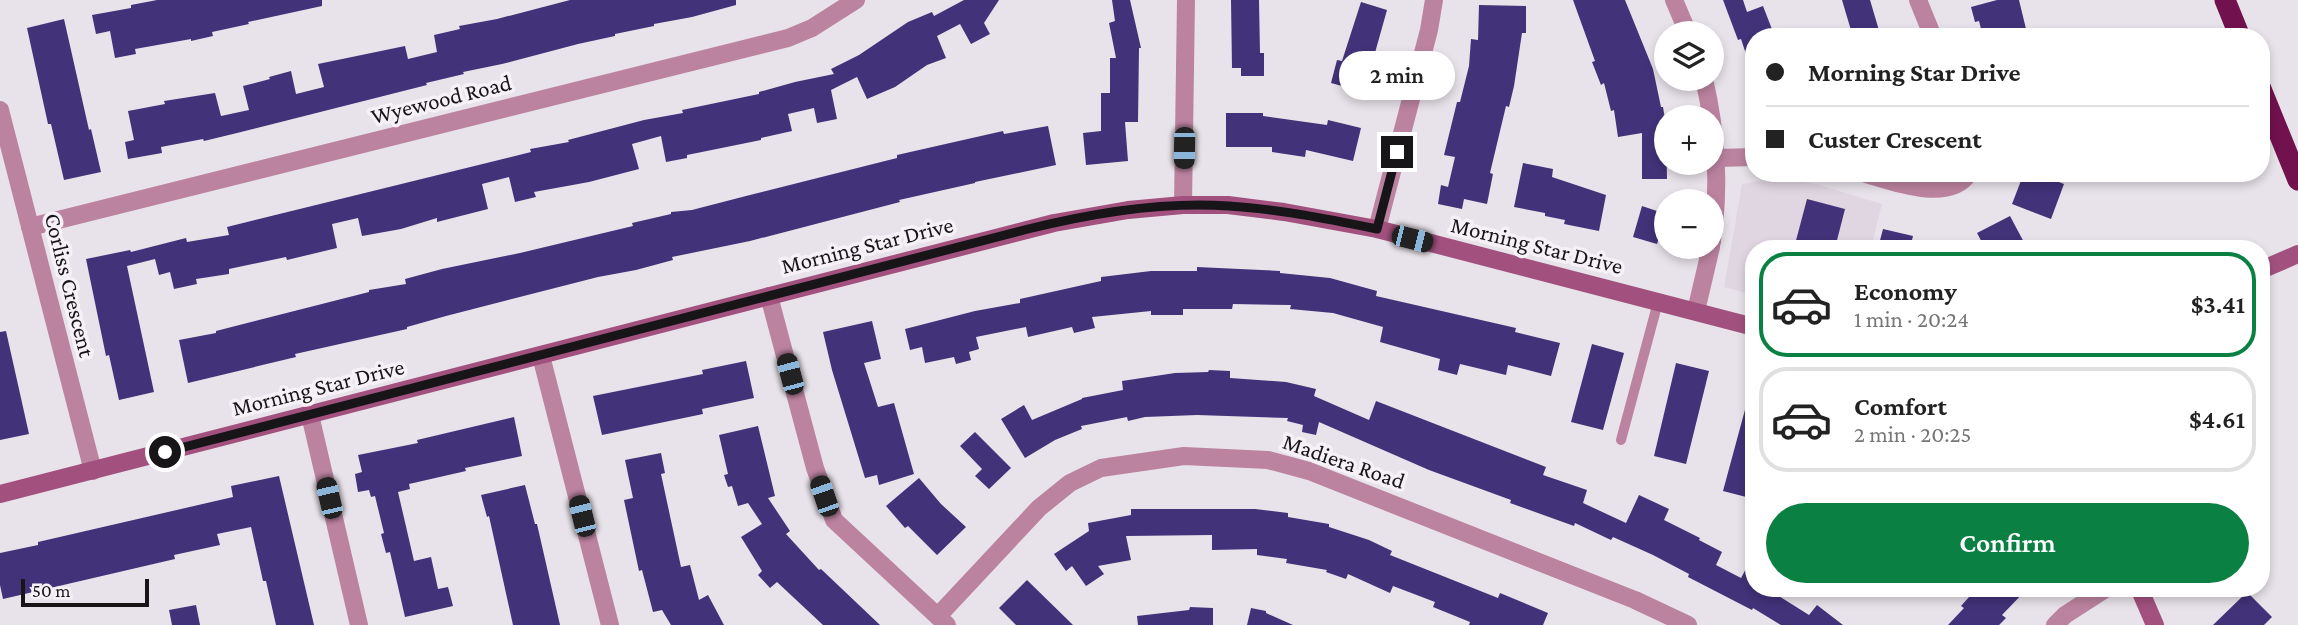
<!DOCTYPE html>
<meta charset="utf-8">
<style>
:root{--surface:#fff;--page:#f6f6f6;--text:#222;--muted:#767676;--line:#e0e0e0;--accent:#0b8043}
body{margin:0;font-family:"Crimson Pro",serif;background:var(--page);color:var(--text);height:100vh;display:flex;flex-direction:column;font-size:26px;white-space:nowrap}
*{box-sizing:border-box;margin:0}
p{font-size:23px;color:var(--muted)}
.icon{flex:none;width:38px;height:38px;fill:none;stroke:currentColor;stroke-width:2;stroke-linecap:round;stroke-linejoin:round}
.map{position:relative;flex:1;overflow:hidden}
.details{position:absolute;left:1745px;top:240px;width:525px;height:357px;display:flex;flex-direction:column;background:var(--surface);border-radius:28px;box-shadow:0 4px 10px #0003}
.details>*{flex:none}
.guide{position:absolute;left:1745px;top:28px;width:525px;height:154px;border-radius:28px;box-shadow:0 4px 10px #0003;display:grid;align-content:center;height:154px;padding:0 21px;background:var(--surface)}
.fabs{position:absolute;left:1654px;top:21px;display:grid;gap:14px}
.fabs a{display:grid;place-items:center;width:70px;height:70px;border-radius:50%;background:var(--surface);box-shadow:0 4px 10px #0003;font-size:35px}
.scale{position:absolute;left:21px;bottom:18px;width:128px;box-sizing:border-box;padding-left:7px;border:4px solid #171518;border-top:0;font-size:19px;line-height:24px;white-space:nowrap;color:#171518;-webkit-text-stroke:5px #f5f1f7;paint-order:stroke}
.end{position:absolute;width:32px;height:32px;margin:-16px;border:9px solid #171518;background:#fff;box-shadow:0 0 0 4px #fff}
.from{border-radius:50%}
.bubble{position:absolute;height:49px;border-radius:24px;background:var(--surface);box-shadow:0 4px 10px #0003;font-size:23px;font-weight:600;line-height:49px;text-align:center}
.car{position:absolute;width:21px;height:42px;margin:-21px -10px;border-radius:9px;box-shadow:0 0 5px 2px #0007;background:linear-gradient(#222 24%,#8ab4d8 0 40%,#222 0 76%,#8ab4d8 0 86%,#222 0)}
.guide b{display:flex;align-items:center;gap:24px;height:66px;font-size:26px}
.guide b+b{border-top:2px solid var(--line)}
.guide i{width:18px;height:18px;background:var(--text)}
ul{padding:12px 0 0;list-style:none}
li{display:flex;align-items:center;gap:21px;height:105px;margin:0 14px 10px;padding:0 7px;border:4px solid var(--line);border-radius:28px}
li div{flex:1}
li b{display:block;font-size:26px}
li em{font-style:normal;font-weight:600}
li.selected{border-color:var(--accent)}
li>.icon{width:63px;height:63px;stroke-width:1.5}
.button{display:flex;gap:14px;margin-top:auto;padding:14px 21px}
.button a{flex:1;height:80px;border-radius:42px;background:var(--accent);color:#fff;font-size:28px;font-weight:600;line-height:80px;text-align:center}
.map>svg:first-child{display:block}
.built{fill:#e0d6e2}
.building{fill:#423279}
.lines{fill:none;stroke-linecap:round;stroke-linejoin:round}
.lane{stroke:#bc83a0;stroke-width:10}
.street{stroke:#bc83a0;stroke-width:18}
.secondary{stroke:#a2517e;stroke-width:18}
.highway{stroke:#71114e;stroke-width:21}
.route{stroke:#171518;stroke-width:9}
.labels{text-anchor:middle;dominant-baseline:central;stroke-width:7;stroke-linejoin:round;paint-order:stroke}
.street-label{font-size:23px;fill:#171518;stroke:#f5f1f7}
</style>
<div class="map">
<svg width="2298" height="625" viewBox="0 0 2298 625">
<rect width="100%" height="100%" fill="#e8e3ea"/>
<path class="built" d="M1778 178 1816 184 1882 204 1871 248H1754L1753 295 1724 287 1742 184Z"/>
<g class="building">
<path d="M157 0H322V6L248 22 249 24 212 32 213 36 191 41V39L135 49 136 54 115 58 110 31 96 34 92 15 131 8V5Z"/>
<path d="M570 0H736V5L692 17 654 24V26L615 34V36L578 44 502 64 463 72 464 74 426 83 427 85 237 133 204 141 203 139 161 147 162 153 128 159 125 142 134 140 128 111 165 104 164 101 215 93 221 116 249 110 243 86 270 79 269 77 291 71 296 94 324 87 318 64 405 46 408 59 437 52 434 35 460 29 459 26 497 19Z"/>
<path d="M964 0H999L984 23 990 34 971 44 960 24 937 36 946 58 927 65 895 87 867 99 857 77 831 90 837 119 817 123 814 108 788 114 792 131 761 138V140L687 155V158L666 162 661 136 632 144 639 169 589 182 534 192 536 197 515 202 509 177 482 184 488 209 437 222V218L401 229 362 236 358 218 332 224 337 248 287 260 286 257 229 269V274L196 279 197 284 174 289 170 272 159 275 155 259 127 266 154 392 119 400 109 355 106 356 86 259 130 250 131 252 186 238 187 242 229 235 227 227 531 152 530 149 569 142 568 140 644 120 683 113 682 110 759 94V92L795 82 834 74 831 69 859 55 908 22 932 12 934 16Z"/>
<path d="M1112 0H1130L1141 48H1139L1138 122H1125L1128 161 1086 165 1083 133 1101 131V93H1110V58H1116L1109 23 1115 21Z"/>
<path d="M1231 0H1259L1260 53H1264V76H1241V68H1232Z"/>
<path d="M1573 0H1625L1653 69 1661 107H1663L1666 125 1667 179H1642V133L1618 137 1614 110 1611 111 1604 83 1601 85 1592 62 1595 61Z"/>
<path d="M1723 0H1743L1747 12 1763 6 1775 37H1754V69H1751L1741 39 1738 40Z"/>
<path d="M1842 0H1870L1881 37H1853Z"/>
<path d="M1997 0H2019L2027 33 2013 37H1983L1979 21 1975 22 1971 7Z"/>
<path d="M1361 2 1387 10 1364 92 1331 83 1337 60 1342 61Z"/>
<path d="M1479 5 1526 6V33H1522L1514 86 1509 107 1506 106 1490 173 1493 174 1487 204 1464 199 1462 209 1438 204 1441 185 1448 187 1455 157 1444 155 1457 102H1460L1469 66 1471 39 1478 40Z"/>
<path d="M64 19 89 130 91 129 101 172 64 180 51 124H48L27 28Z"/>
<path d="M1226 113H1263V116L1327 125 1328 120 1361 128 1353 161 1306 150 1305 157 1272 152V147H1226Z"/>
<path d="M1048 126 1056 165 975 182V183L899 200 900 202 750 241 672 257 673 260 636 270 598 277 446 316 407 327V329L295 354 296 357 188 383 179 340 216 333V331L369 292V290L406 284 405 279 442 269 520 253 633 226 632 223 671 214V212L692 210 746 196 897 158V155L1003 131 1004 134Z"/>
<path d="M1523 163 1553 169 1552 177 1606 195 1599 231 1564 224 1565 220 1545 216V213L1514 207Z"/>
<path d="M2024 173H2036L2064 184 2051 219 2012 204Z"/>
<path d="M1807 199 1845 209 1835 248H1794Z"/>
<path d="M1642 206 1666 214 1657 244 1633 237Z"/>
<path d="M2010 216 2027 248H1985L1977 233Z"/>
<path d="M1883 229 1913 236 1910 248H1878Z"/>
<path d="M1197 267 1280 271V273L1330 278 1377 291 1376 296 1516 328 1515 332 1560 343 1551 376 1508 365 1506 375 1460 364 1457 375 1438 370 1440 359 1380 342 1383 327 1333 313 1290 309 1291 305 1233 304 1232 309H1183V315H1151V311L1092 317 1095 328 1074 333 1072 327 1028 337 1026 327 976 337 979 349 969 352 971 360 956 364 954 357 925 363 922 347 910 350 905 329 975 311 1020 303V299L1101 281V277L1151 271H1197Z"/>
<path d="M872 321 881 359 864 363 878 407 894 403 914 474 879 485 877 475 865 478 832 370 823 332Z"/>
<path d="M6 331 29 434 0 440V332Z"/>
<path d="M1592 344 1624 353 1603 430 1571 422Z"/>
<path d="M746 361 754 398 702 409 703 414 602 435 593 396 703 374 702 370Z"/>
<path d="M1676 363 1709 371 1686 464 1654 456Z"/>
<path d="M1209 370 1230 371V378L1286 382 1316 389 1314 396 1369 420 1376 401 1546 467 1543 475 1587 490 1583 503 1626 523 1639 495 1669 509 1664 520 1700 538 1699 540 1722 552 1716 565 1741 578 1754 554V588H1766L1809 615 1817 605 1843 625H1781L1753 608 1752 610 1688 577 1689 574 1653 555 1613 537 1611 540 1575 523 1574 526 1510 503 1511 500 1429 470 1319 422 1316 435 1302 432 1303 425 1287 421 1288 418 1197 415 1145 417 1128 421 1127 417 1081 426 1082 429 1055 440 1025 458 1001 419 1024 405 1032 420 1082 399V398L1123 390 1122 381 1175 373 1208 372Z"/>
<path d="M1749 395 1754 396V499L1723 491Z"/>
<path d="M514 417 522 456 465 468 466 471 409 484 410 489 398 492 414 561 431 557 438 589 448 587 453 606 405 617 390 552 386 553 381 534 384 533 375 496 371 497 369 490 358 492 355 474 362 472 358 455 418 443 417 440Z"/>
<path d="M758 426 775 496 768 498 790 531 786 534 819 570 821 569 880 625H823L777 582 770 588 758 575 762 571 741 537 762 524 748 503 738 506 732 486 728 487 724 475 728 474 719 435Z"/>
<path d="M975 432 1011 468 989 489 975 476 982 469 960 446Z"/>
<path d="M661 453 665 473 661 474 681 567 690 565 699 600 708 595 724 625H671L662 610 653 612 642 570 639 571 624 500 633 498 625 460Z"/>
<path d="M279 476 314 625H276L266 581H263L251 527 217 534 220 545 174 555 175 559 3 599 0 585V553L38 545V542L233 497 231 486Z"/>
<path d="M919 478 941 504 966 527 937 555 908 526 905 528 886 506Z"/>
<path d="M525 485 535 524H537L560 625H513L489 516 487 517 481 495Z"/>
<path d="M1131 509H1255L1288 513V517L1329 524V527L1369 540 1392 551 1390 555 1498 598 1500 593 1548 613 1543 625H1469L1470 622 1433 607 1435 602 1393 586 1390 593 1348 574 1346 579 1326 572 1327 570 1286 563 1287 559 1257 555V549L1212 550V535L1126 536 1131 560 1098 566 1104 574 1086 586 1072 566 1066 571 1054 554 1089 531 1088 523 1131 515Z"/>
<path d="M1027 580 1073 625H1016L999 608Z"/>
<path d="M1977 588H2028L2002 615 2006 618 1999 625H1948L1964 608 1961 606Z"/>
<path d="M2247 592 2272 617 2264 625H2213Z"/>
<path d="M196 605 200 625H172L169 610Z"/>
<path d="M1190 607 1213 608V625H1138L1137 616 1189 610Z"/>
<path d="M1251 608 1266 611V613L1293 625H1247Z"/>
</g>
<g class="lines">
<path class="lane" d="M1621 440 1658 302"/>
<g class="street">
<path d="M1674 0 1688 33"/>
<path d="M1918 0 1933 37"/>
<path d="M1704 79C1717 134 1720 186 1712 242"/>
<path d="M0 110 93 471"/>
<path d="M1717 158 1754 157"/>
<path d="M1863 173C1891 181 1949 204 1969 173"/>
<path d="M1183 205 1186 0"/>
<path d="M30 227 788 38 812 28 856 0"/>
<path d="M1377 229 1429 30 1434 0"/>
<path d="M769 296 815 468 834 520 947 625"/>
<path d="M1696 311 1711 247"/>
<path d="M541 356 610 625"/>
<path d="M310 415 359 625"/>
<path d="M938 616 1039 508 1070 483 1101 468 1184 456 1268 460 1309 471 1635 600 1688 625"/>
<path d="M2055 625 2065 615 2107 588"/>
</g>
<g class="secondary">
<path d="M2261 270 2298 254"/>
<path d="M0 494 1054 223 1128 210 1183 205H1228L1284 212 1377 229 1754 327"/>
<path d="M2139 588 2155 625"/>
</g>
<g class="highway">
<path d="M2225 0 2240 37"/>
<path d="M2261 89 2298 180"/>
</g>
</g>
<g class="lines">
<path class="route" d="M165 452 1028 229C1092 213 1162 201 1229 206 1279 209 1328 219 1377 229L1397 152"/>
</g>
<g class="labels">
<g class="street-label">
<text transform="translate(441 99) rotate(-14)">Wyewood Road</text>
<text transform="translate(867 245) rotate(-14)">Morning Star Drive</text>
<text transform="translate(1537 245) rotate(14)">Morning Star Drive</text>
<text transform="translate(70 285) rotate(76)">Corliss Crescent</text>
<text transform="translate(318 387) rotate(-14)">Morning Star Drive</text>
<text transform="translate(1344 461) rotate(19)">Madiera Road</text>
</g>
</g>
</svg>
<div class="fabs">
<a><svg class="icon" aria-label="layers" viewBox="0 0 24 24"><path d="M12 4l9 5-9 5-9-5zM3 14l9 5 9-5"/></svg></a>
<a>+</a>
<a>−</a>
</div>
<div class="scale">50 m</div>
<i class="end from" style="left:165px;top:452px"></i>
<i class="end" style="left:1397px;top:152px"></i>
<div class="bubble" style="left:1339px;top:51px;width:116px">2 min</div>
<i class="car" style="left:1184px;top:148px;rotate:181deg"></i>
<i class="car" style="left:1412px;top:239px;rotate:104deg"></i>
<i class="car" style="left:790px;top:374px;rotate:345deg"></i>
<i class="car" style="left:824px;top:496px;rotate:341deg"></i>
<i class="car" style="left:329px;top:498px;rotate:347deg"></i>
<i class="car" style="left:582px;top:516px;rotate:346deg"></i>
<div class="guide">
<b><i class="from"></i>Morning Star Drive</b>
<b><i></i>Custer Crescent</b>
</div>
<section class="details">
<ul>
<li class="selected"><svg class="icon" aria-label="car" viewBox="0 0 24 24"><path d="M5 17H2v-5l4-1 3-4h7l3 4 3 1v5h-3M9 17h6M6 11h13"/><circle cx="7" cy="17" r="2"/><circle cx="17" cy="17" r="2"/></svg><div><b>Economy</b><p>1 min · 20:24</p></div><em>$3.41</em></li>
<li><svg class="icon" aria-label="car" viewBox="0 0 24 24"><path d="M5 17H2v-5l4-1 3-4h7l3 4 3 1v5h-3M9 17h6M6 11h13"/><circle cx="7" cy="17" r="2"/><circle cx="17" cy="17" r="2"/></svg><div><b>Comfort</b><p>2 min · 20:25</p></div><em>$4.61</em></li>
</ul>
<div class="button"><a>Confirm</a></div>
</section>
</div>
